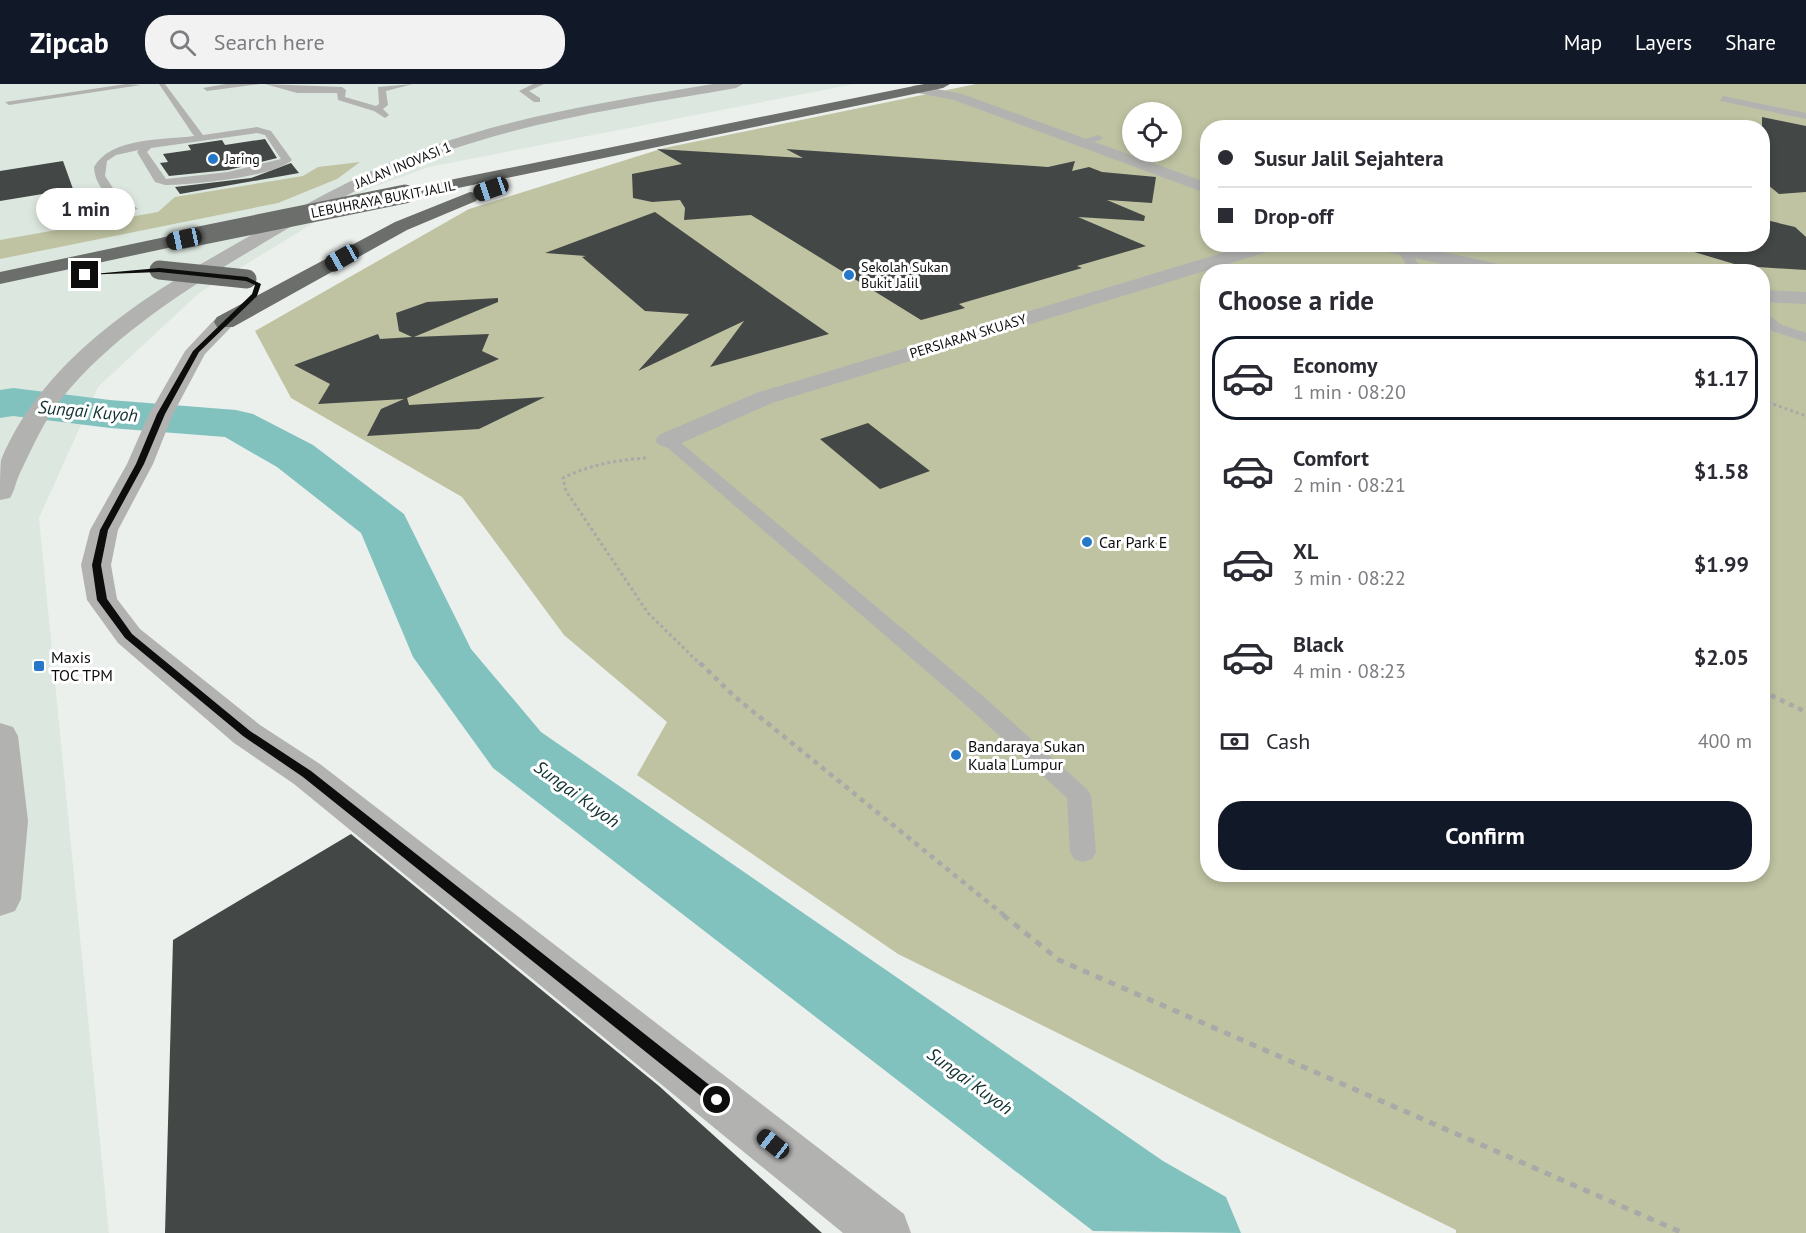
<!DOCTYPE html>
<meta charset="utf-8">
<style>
:root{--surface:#fff;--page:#f2f2f3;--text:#2b2b33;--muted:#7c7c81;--line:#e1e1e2;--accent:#111827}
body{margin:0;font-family:"PT Sans",sans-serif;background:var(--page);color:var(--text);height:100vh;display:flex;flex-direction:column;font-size:22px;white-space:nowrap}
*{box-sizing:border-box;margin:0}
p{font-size:20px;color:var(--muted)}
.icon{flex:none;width:33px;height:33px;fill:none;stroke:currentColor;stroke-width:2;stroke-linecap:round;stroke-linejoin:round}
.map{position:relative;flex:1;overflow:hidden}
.details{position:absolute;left:1200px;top:180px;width:570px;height:618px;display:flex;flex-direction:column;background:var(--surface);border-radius:24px;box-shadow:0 3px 9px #0003}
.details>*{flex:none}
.guide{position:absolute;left:1200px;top:36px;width:570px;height:132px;border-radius:24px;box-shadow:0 3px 9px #0003;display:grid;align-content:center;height:132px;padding:0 18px;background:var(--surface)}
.buttons{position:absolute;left:1122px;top:18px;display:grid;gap:12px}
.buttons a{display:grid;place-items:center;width:60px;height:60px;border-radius:50%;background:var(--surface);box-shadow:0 3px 9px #0003;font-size:30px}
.end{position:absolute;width:27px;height:27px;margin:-14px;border:8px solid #0c0d0c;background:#fff;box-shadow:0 0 0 3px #fff}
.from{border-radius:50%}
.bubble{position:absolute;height:42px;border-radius:21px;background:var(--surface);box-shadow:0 3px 9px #0003;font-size:20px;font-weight:700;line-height:42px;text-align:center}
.car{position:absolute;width:18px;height:36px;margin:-18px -9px;border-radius:8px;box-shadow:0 0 4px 2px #0007;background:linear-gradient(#222 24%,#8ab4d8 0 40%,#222 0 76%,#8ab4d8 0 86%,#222 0)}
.guide b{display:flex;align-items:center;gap:21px;height:57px;font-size:22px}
.guide b+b{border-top:2px solid var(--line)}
.guide i{width:15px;height:15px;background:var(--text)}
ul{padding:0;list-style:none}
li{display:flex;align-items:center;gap:18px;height:84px;margin:0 12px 9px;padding:0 6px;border:3px solid transparent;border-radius:24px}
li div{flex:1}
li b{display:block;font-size:22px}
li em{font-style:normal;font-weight:700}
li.active{border-color:var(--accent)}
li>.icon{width:54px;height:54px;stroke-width:1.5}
h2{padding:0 18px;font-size:27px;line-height:72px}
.pay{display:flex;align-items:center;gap:15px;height:66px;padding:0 18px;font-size:22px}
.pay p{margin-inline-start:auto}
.button{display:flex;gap:12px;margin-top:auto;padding:12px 18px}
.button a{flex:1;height:69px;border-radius:24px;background:var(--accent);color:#fff;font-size:24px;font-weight:700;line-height:69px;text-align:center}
header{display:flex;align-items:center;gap:36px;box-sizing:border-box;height:84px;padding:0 30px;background:var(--accent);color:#fff}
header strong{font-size:28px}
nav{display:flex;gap:33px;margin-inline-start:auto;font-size:21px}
.search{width:420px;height:54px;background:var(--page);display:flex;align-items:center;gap:15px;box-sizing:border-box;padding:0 21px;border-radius:24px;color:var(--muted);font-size:22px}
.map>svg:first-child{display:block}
.built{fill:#dce7df}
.green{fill:#bfc3a2;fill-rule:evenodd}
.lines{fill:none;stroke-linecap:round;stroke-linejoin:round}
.river{fill:#81c2bf;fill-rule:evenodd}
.building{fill:#434746}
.path-far2{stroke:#a7aaa7;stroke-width:3;stroke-dasharray:3 3;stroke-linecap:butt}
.path-far1{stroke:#a7aaa7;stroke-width:4.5;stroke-dasharray:5 5;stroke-linecap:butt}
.path{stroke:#a7aaa7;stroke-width:5;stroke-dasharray:7 7;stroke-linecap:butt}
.lane{fill:#b2b3b1;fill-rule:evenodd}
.street{fill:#b2b3b1;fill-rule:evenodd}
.highway{fill:#6c6e6b;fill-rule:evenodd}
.highway-bridge{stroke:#6c6e6b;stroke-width:19}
.route{fill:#0c0d0c}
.poi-dot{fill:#2578c7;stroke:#fff;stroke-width:2}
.labels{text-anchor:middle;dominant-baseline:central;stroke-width:6;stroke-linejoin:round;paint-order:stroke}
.far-poi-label{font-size:14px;fill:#0c0d0c;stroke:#fff;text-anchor:start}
.far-street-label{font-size:14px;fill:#0c0d0c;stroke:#fff}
.poi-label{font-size:16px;fill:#0c0d0c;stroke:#fff;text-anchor:start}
.water-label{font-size:18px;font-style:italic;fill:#103130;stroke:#fff}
</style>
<header>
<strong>Zipcab</strong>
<div class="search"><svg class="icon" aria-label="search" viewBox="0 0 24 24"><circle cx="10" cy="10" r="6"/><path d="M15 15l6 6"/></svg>Search here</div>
<nav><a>Map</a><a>Layers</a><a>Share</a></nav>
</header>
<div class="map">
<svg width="1806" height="1149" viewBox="0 0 1806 1149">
<rect width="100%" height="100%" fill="#ecf0ed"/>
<path class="built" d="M0 0H855L429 83 371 104 199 209 98 303 39 434 109 1149H0Z"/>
<g class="green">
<path d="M976 0H1806V1149H1456V1146L898 870 637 691 667 638 564 551 462 413 291 314 255 247 469 125 664 64ZM1132 28H1172V68H1132ZM1208 44H1762V160H1208ZM1208 188H1762V790H1208Z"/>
<path d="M360 78 337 95 278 119 0 175V156L158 128 175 113 303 92 318 83Z"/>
</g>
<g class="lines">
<path class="river" d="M13 304 110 316 236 326 253 330 313 361 404 430 471 565 541 648 1163 1077 1226 1113 1241 1149 1093 1147 493 684 413 573 361 449 277 383 225 353 110 344 13 332 0 334V306Z"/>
</g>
<g class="building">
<path d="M1762 33 1806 42V108L1779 110 1762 96Z"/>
<path d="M265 55 277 74 228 86 169 92 160 79 168 78 163 70 191 66 188 61 222 56 225 61Z"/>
<path d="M657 65 803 74 786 65 1048 83 1075 77 1072 87 1089 83 1102 88 1156 93 1152 119 1107 116 1145 132 1144 137 1078 133 1146 162 1077 182 1082 184 959 220 965 224 921 236 751 131 684 136 685 124 680 116 652 118 633 114 632 90 682 80Z"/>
<path d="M63 77 73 105 0 117V87Z"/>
<path d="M291 79 299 89 180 110 175 103 251 94Z"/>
<path d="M655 128 737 186 829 250 710 283 744 237 638 287 689 230 645 227 582 173 586 172 545 169Z"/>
<path d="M1762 135 1795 143 1806 153V186L1758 183 1751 185 1681 164 1690 160H1762Z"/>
<path d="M498 214V218L414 253 489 250 482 267 499 275 407 314 409 321 545 313 479 345 367 352 381 325 404 315 318 320 330 300 294 281 378 250 380 255 412 253 399 247 396 229 427 218Z"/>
<path d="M868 339 930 387 880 405 820 355Z"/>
<path d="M351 750 659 1002 822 1149H165L173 856Z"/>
</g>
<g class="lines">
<g class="path-far2">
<path d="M1762 316 1806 332"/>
<path d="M646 374C617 376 589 381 563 394L566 407 648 529 701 581"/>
</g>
<g class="path-far1">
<path d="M700 579 734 612 1005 832"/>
<path d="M1762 607 1806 628"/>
</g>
<path class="path" d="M1003 831 1059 876 1683 1149"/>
<g class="lane">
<path d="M126 0 141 1 9 21 5 18Z"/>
<path d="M159 0H165L203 51 257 43 271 47 292 76C274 93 191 101 165 101L155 98 137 68 139 66 116 71 107 77 105 92 115 107 138 125 128 127C112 117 95 104 94 83 111 53 164 56 194 52ZM257 49 265 51 281 75 228 88 166 95 147 68 151 64Z"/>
<path d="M260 0 207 7 203 4 225 0Z"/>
<path d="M265 0 342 3 346 6 345 13 376 22 379 20 378 3 413 0 386 7 388 21 383 25 389 31 385 34 374 27 338 16 337 9H297Z"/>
<path d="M533 0H544L529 7 540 14V18H534L519 7Z"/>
<path d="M1723 12 1806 29V35L1720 17Z"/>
<path d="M1098 51 1103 54 1101 56 1080 61 1075 58Z"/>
<path d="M1405 164 1409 165 1423 188H1410L1399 168Z"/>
<path d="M1762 226 1782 241 1806 249V258L1772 247 1762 238Z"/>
<path d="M668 351 674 353 984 613 1087 705 1091 711 1096 768 1092 775 1083 778 1074 775 1070 768 1067 714 968 623 662 359 660 356Z"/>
</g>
<g class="street">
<path d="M713 0H743L736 4C638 21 538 35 444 68 370 94 302 136 235 176 173 214 108 257 62 314 45 335 32 364 20 389 16 397 15 406 10 414L0 416C0 404 0 386 1 376 48 264 166 199 266 143 320 112 375 82 433 62 524 30 618 16 713 0Z"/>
<path d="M917 1 962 10 1208 99V110L954 16 912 8V2Z"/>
<path d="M1252 160H1282L1280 164 772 319 677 361 668 364 659 361 655 356 659 351 756 309Z"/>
<path d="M1368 160H1406L1508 182 1517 188H1479L1377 166Z"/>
<path d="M1762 206 1806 208V220L1762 218Z"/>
<path d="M225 232 233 233 236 238 205 270 173 330 153 380 118 446 111 481 117 515 140 545 260 641 320 680 904 1130 911 1149H843L294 700 234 659 118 559 87 516 81 481 90 446 127 380 149 330 185 267 217 233Z"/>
<path d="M0 639 13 643 18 652 28 737 21 815 15 827 0 832Z"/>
</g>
<g class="highway">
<path d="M924 0H950L943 4 405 115 397 110 405 105Z"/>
<path d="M470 108 476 109 478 113 476 117 407 146 233 243H217L214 238 217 233 395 138Z"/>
<path d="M184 149 191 151 193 155 191 159 0 200V188Z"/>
</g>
<g class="highway-bridge">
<path d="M184 155 405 110"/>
<path d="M159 186 247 195"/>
</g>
</g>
<path class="route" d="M159 184 247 193 261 200 257 212 199 268 165 330 144 380 108 446 101 481 107 515 132 550 250 647 311 687 722 1011V1021H712L303 693 243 652 125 554 97 516 92 481 100 446 136 380 157 330 193 267 252 210 255 201 246 197 159 188 82 191Z"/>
<g class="poi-dot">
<circle cx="213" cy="75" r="6"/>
<circle cx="849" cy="191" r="6"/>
<circle cx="1087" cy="458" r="6"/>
<rect x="33" y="576" width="12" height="12" rx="3"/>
<circle cx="956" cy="671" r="6"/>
</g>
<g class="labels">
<g class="far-poi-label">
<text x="225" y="75">Jaring</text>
<text x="861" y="183">Sekolah Sukan<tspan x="861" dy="16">Bukit Jalil</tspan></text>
</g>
<g class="far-street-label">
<text transform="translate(403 81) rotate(-22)">JALAN INOVASI 1</text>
<text transform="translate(383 115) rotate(-11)">LEBUHRAYA BUKIT JALIL</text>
<text transform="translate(968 252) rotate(-17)">PERSIARAN SKUASY</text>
</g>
<g class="poi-label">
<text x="1099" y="458">Car Park E</text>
<text x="51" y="573">Maxis<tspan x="51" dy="18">TOC TPM</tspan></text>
<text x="968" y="662">Bandaraya Sukan<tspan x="968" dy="18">Kuala Lumpur</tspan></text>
</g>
<g class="water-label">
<text transform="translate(88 327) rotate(5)">Sungai Kuyoh</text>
<text transform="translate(577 710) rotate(36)">Sungai Kuyoh</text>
<text transform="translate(970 997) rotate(36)">Sungai Kuyoh</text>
</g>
</g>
</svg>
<div class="buttons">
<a><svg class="icon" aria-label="locate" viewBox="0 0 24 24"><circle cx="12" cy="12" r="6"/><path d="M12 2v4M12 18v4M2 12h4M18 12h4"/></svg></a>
</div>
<i class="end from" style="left:717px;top:1016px"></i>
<i class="end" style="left:85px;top:191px"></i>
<div class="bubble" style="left:36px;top:104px;width:99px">1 min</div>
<i class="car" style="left:491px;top:105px;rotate:251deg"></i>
<i class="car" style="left:184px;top:155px;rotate:258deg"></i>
<i class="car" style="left:342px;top:174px;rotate:241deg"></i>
<i class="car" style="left:773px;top:1060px;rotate:308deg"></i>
<div class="guide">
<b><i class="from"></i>Susur Jalil Sejahtera</b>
<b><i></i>Drop-off</b>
</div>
<section class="details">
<h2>Choose a ride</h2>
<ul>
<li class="active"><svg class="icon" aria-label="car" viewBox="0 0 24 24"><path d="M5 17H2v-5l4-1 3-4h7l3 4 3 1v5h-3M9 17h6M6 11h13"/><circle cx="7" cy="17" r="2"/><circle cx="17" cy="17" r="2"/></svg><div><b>Economy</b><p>1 min · 08:20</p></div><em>$1.17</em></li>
<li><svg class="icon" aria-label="car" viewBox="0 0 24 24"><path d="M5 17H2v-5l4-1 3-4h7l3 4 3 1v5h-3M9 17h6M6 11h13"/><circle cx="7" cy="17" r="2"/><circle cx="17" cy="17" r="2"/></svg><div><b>Comfort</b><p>2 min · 08:21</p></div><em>$1.58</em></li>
<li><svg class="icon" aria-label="car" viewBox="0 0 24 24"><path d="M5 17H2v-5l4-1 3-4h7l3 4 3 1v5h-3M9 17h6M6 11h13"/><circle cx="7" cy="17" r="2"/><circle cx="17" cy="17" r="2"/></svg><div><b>XL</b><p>3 min · 08:22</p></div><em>$1.99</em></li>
<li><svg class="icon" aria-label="car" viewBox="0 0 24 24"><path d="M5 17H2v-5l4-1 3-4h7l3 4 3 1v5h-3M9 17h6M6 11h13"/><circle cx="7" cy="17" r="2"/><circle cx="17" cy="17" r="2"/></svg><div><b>Black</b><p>4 min · 08:23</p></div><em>$2.05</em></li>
</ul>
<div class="pay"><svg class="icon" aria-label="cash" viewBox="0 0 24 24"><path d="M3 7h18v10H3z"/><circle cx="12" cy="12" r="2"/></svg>Cash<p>400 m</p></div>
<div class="button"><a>Confirm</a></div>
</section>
</div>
